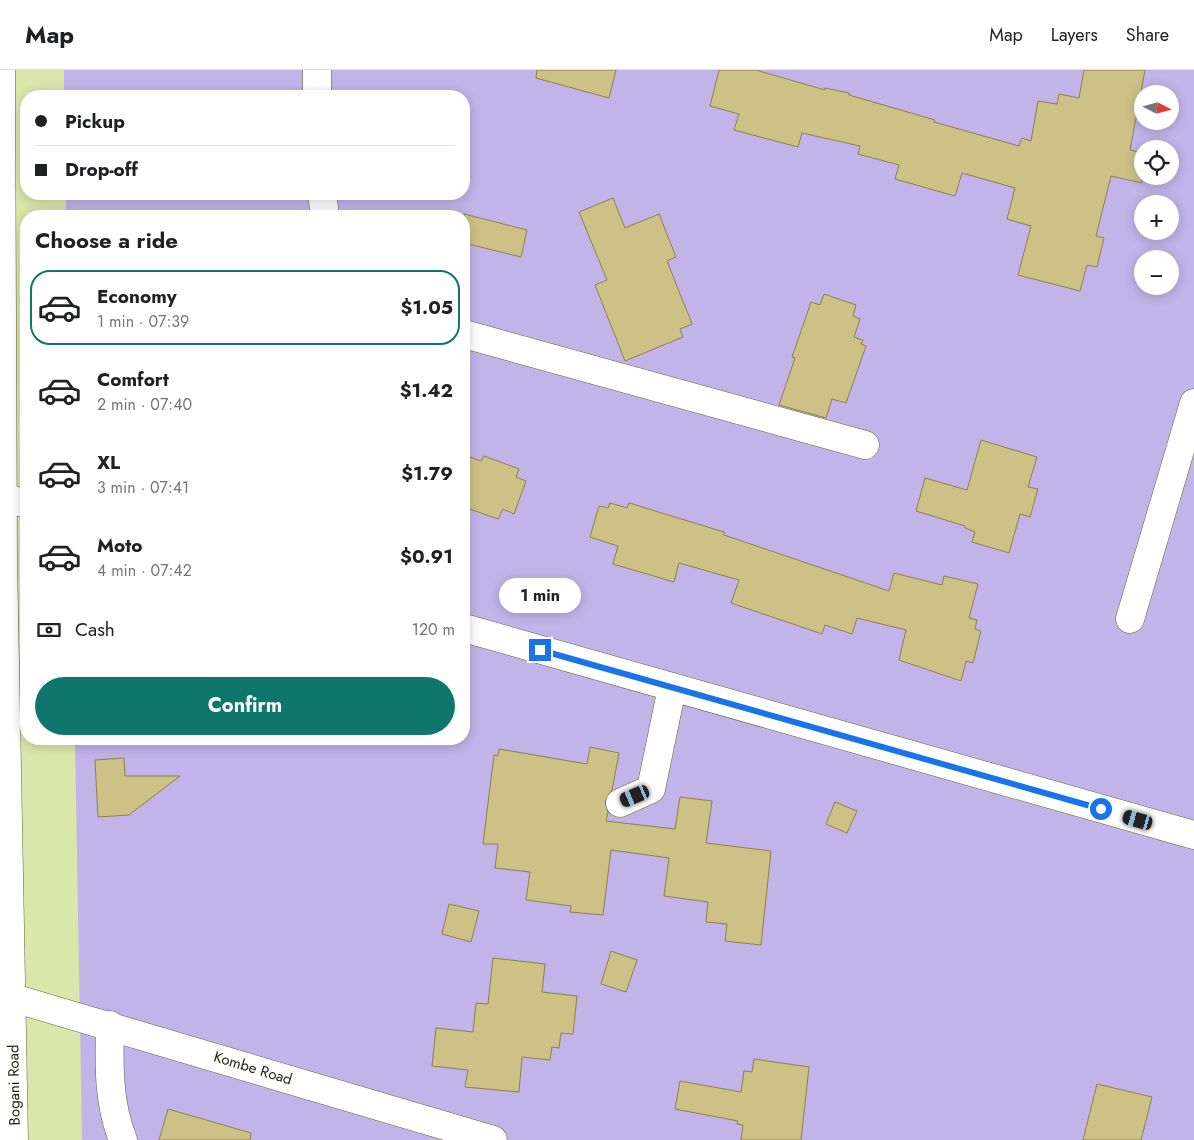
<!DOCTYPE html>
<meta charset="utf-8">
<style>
:root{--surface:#fff;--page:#f6f6f6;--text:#202124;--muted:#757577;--line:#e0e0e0;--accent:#0f766e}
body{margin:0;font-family:Jost,sans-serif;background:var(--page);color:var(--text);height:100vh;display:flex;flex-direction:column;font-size:19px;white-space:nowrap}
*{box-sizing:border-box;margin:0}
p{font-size:16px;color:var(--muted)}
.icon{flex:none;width:28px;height:28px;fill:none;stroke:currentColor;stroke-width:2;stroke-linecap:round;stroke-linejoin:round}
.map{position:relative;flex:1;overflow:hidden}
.drawer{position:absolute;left:20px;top:140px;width:450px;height:535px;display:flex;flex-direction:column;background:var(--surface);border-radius:20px;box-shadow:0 2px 12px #0003}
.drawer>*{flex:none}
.banner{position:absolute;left:20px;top:20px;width:450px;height:110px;border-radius:20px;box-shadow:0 2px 12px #0003;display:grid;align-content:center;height:110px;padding:0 15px;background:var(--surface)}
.needle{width:32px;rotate:96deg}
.buttons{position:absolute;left:1134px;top:15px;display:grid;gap:10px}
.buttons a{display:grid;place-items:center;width:45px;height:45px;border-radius:50%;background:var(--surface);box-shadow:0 2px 12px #0003;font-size:25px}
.end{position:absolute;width:22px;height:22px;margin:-11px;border:6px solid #1a73e8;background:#fff;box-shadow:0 0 0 2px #fff}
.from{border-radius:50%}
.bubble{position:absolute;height:35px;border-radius:18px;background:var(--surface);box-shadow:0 2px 12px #0003;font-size:16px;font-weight:700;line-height:35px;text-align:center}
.car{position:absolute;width:15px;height:30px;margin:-15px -8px;border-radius:6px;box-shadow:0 0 4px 1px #0007;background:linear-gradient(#222 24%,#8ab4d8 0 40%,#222 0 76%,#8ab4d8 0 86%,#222 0)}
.banner b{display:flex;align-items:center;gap:18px;height:48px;font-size:19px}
.banner b+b{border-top:1px solid var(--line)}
.banner i{width:12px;height:12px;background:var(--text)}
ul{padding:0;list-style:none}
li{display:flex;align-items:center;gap:15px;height:75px;margin:0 10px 8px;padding:0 5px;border:2px solid transparent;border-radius:20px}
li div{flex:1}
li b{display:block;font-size:19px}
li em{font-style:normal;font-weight:700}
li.active{border-color:var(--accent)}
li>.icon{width:45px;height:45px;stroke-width:1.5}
h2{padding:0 15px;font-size:22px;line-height:60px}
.pay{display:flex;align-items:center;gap:12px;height:55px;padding:0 15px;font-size:19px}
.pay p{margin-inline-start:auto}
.primary-button{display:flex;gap:10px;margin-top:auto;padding:10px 15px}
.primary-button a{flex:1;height:58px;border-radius:30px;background:var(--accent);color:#fff;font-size:20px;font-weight:700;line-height:58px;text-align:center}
header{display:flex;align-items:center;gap:30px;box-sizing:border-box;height:70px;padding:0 25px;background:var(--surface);border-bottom:1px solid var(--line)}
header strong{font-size:24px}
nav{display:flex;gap:28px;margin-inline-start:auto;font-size:18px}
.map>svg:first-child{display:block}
.green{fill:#c1b4e9;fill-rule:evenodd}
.building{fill:#cec186;stroke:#8e8048}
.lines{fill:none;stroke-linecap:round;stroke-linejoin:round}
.minor-casing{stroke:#5d662f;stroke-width:29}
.minor{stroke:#fff;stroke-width:28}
.route{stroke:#1a73e8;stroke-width:6}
.labels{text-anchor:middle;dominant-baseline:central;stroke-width:4;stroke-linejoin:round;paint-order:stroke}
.street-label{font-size:15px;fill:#1d2009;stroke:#fff}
</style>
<header>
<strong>Map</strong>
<nav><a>Map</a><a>Layers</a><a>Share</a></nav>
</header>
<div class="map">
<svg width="1194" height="1070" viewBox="0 0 1194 1070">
<rect width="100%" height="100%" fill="#dbe6ab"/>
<path class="green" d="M64 0H1194V1070H82L75 669H464V146H66V124H464V26H64ZM1142 24H1170V51H1142ZM1142 79H1170V106H1142ZM1142 134H1170V161H1142ZM1142 189H1170V216H1142Z"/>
<g class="building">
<path d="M537 0H616L609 28 536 8Z"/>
<path d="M719 0H756L825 20V18L849 23V25L935 50 934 52 1019 76 1022 68 1031 71 1038 31 1057 34 1059 24 1079 28 1084 0H1145L1130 80 1142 83V113L1111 106 1096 166 1104 168 1097 197 1087 195 1080 221 1018 205 1031 156 1007 149 1015 118 962 103 955 126 895 109 899 95 858 84 860 76 802 63 798 77 734 60 739 44 710 36Z"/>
<path d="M613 128 625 158 659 144 676 187 667 191 692 254 680 259 683 267 625 291 595 215 607 210 579 142Z"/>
<path d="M464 144 527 160 521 187 464 173Z"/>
<path d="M824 224 856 235 853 246 860 249 854 267 863 270 861 274 866 276 846 333 832 329 826 348 779 335 795 288 792 287 811 232 820 235Z"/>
<path d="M981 370 1037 387 1028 417 1038 419 1030 447 1020 444 1009 483 972 472 975 462 965 458V456L916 441 925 408 967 420Z"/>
<path d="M464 385 481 391 484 386 519 399 516 407 526 411 514 444 503 439 498 449 464 437Z"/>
<path d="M610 433 627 438 629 433 724 462V465L889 521 894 503 942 515 944 506 978 514 969 548 977 550 975 559 981 561 973 593 966 591 961 611 899 590 906 560 857 548 852 564 825 555 822 564 731 533 739 510 679 493 674 512 613 494 618 476 590 467 599 436 608 438Z"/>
<path d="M590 677 619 683 612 720 605 731 608 742 606 751 675 759 680 727 712 731 706 773 771 781 761 875 725 871 727 854 706 852 708 832 664 826 669 788 611 780 603 845 570 842 571 836 526 830 530 802 495 798 498 774H483L494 685 498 686 499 679 587 694Z"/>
<path d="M124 688 125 706H180L129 745 98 747 95 690Z"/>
<path d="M835 732 857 741 847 763 826 754Z"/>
<path d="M449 834 479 841 471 872 442 864Z"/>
<path d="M611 881 637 890 626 922 601 914Z"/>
<path d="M493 888 545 894 542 922 577 926 573 964 561 963 559 978 552 977 550 990 522 987 519 1022 465 1017 468 1000 432 996 436 958 473 962 476 933 488 934Z"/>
<path d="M754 989 809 997 801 1070H741L743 1055 737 1054 738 1051 675 1039 680 1011 741 1022 744 1001 752 1002Z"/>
<path d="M1097 1014 1152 1027 1141 1070H1083Z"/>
<path d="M168 1039 251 1063 250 1070H159Z"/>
</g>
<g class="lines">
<defs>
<g id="minor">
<path d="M1 0 3 487 14 1070"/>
<path d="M317 0V26"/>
<path d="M322 124 325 146"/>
<path d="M464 264 865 375"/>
<path d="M4 427 26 434"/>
<path d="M1130 549 1194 333"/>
<path d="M464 558 1194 765"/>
<path d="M620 733 651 719 672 618"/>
<path d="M13 928 493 1070"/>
<path d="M110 955C109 995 108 1032 123 1070"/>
</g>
</defs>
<use href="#minor" class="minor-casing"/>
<use href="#minor" class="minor"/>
</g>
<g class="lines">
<path class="route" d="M540 580 1101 739"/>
</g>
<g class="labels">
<g class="street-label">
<text transform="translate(253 998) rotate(17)">Kombe Road</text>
<text transform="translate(14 1015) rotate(-91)">Bogani Road</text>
</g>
</g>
</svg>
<div class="buttons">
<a><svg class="needle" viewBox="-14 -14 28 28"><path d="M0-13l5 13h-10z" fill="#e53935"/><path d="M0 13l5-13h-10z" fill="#757577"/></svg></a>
<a><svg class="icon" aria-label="locate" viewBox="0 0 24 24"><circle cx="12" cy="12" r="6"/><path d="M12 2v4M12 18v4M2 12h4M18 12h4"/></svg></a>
<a>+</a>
<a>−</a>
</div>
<i class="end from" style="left:1101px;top:739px"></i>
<i class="end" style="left:540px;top:580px"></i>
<div class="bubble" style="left:499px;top:508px;width:82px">1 min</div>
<i class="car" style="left:635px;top:726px;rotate:247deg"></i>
<i class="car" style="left:1138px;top:750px;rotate:286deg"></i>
<div class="banner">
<b><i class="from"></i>Pickup</b>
<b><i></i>Drop-off</b>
</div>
<section class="drawer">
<h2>Choose a ride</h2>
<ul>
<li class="active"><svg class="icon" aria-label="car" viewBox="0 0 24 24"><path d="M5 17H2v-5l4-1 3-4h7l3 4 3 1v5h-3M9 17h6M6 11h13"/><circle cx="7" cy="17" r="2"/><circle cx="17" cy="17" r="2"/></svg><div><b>Economy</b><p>1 min · 07:39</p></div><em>$1.05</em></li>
<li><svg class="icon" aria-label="car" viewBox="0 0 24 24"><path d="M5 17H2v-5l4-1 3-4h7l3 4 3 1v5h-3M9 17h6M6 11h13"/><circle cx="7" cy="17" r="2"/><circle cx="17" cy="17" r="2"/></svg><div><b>Comfort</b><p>2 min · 07:40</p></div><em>$1.42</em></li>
<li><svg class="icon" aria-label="car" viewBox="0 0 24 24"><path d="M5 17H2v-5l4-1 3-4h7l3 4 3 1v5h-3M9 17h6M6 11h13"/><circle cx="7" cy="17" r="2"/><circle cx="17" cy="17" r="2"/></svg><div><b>XL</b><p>3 min · 07:41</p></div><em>$1.79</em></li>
<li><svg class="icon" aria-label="car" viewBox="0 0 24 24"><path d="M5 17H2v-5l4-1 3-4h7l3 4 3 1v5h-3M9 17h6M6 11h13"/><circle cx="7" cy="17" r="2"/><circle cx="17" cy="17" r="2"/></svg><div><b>Moto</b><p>4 min · 07:42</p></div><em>$0.91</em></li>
</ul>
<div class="pay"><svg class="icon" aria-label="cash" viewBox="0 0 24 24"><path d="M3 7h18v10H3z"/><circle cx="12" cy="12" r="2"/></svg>Cash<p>120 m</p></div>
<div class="primary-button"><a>Confirm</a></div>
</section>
</div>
